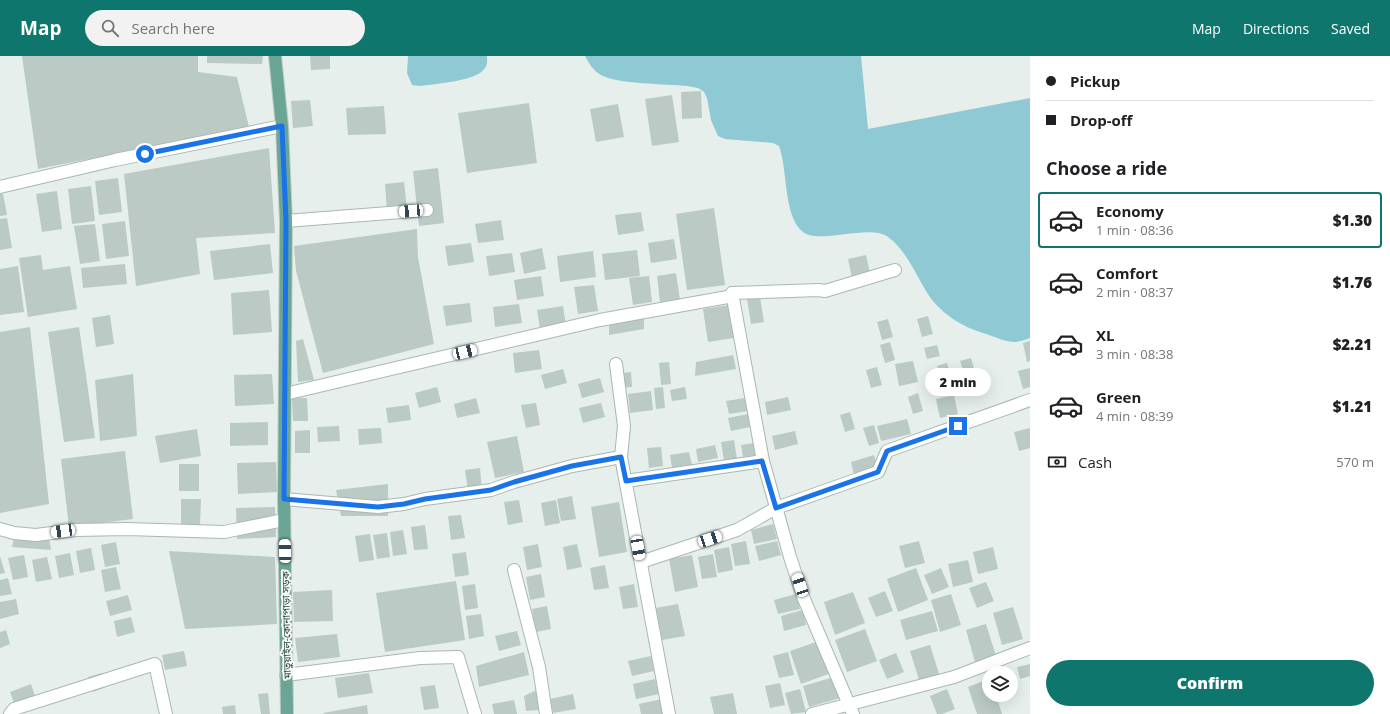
<!DOCTYPE html>
<meta charset="utf-8">
<style>
:root{--surface:#fff;--page:#f2f2f2;--text:#202124;--muted:#757577;--line:#e0e0e0;--accent:#0f766e}
body{margin:0;font-family:"Open Sans","Noto Sans Bengali",sans-serif;background:var(--page);color:var(--text);height:100vh;display:flex;flex-direction:column;font-size:15px;white-space:nowrap}
*{box-sizing:border-box;margin:0}
p{font-size:13px;color:var(--muted)}
.icon{flex:none;width:22px;height:22px;fill:none;stroke:currentColor;stroke-width:2;stroke-linecap:round;stroke-linejoin:round}
.map{position:relative;flex:1;overflow:hidden}
.sheet{display:flex;flex-direction:column;background:var(--surface);width:360px}
.sheet>*{flex:none}
.top-card{display:grid;align-content:center;height:88px;padding:0 16px;background:var(--surface)}
.tools{position:absolute;left:982px;top:610px;display:grid;gap:8px}
.tools a{display:grid;place-items:center;width:36px;height:36px;border-radius:50%;background:var(--surface);box-shadow:0 4px 16px #0002;font-size:20px}
.end{position:absolute;width:18px;height:18px;margin:-9px;border:5px solid #1a73e8;background:#fff;box-shadow:0 0 0 2px #fff}
.from{border-radius:50%}
.bubble{position:absolute;height:28px;border-radius:14px;background:var(--surface);box-shadow:0 4px 16px #0002;font-size:13px;font-weight:800;line-height:28px;text-align:center}
.car{position:absolute;width:12px;height:24px;margin:-12px -6px;border-radius:5px;box-shadow:0 0 3px 1px #0007;background:linear-gradient(#fff 24%,#345 0 40%,#fff 0 76%,#345 0 86%,#fff 0)}
.top-card b{display:flex;align-items:center;gap:14px;height:38px;font-size:15px}
.top-card b+b{border-top:1px solid var(--line)}
.top-card i{width:10px;height:10px;background:var(--text)}
ul{padding:0;list-style:none}
li{display:flex;align-items:center;gap:12px;height:56px;margin:0 8px 6px;padding:0 8px;border:2px solid transparent;border-radius:4px}
li div{flex:1}
li b{display:block;font-size:15px}
li em{font-style:normal;font-weight:800}
li.current{border-color:var(--accent)}
li>.icon{width:36px;height:36px;stroke-width:1.5}
h2{padding:0 16px;font-size:18px;line-height:48px}
.pay{display:flex;align-items:center;gap:10px;height:44px;padding:0 16px;font-size:15px}
.pay p{margin-inline-start:auto}
.action{display:flex;gap:8px;margin-top:auto;padding:8px 16px}
.action a{flex:1;height:46px;border-radius:24px;background:var(--accent);color:#fff;font-size:16px;font-weight:800;line-height:46px;text-align:center}
header{display:flex;align-items:center;gap:24px;box-sizing:border-box;height:56px;padding:0 20px;background:var(--accent);color:#fff}
header strong{font-size:19px}
nav{display:flex;gap:22px;margin-inline-start:auto;font-size:14px}
.search{width:280px;height:36px;background:var(--page);display:flex;align-items:center;gap:10px;box-sizing:border-box;padding:0 14px;border-radius:22px;color:var(--muted);font-size:15px}
main{display:flex;flex:1;min-height:0}
.map>svg:first-child{display:block}
.water{fill:#8ec9d4}
.building{fill:#bbcac4}
.lines{fill:none;stroke-linecap:round;stroke-linejoin:round}
.minor-casing{stroke:#a8b8b2;stroke-width:14}
.major-casing{stroke:#c2cac8;stroke-width:14}
.minor{stroke:#fff;stroke-width:12}
.major{stroke:#6aa596;stroke-width:12}
.route{stroke:#1a73e8;stroke-width:5}
.labels{text-anchor:middle;dominant-baseline:central;stroke-width:4;stroke-linejoin:round;paint-order:stroke}
.street-label{font-size:10px;fill:#24423a;stroke:#f7fbf9}
</style>
<header>
<strong>Map</strong>
<div class="search"><svg class="icon" aria-label="search" viewBox="0 0 24 24"><circle cx="10" cy="10" r="6"/><path d="M15 15l6 6"/></svg>Search here</div>
<nav><a>Map</a><a>Directions</a><a>Saved</a></nav>
</header>
<main>
<div class="map">
<svg width="1030" height="658" viewBox="0 0 1030 658">
<rect width="100%" height="100%" fill="#e6efeb"/>
<g class="water">
<path d="M408 0H487C487 4 488 8 485 12 478 25 434 28 420 30L412 29 407 17Z"/>
<path d="M585 0H861L868 73 1030 42V282C1026 283 1020 286 1015 286 1006 286 995 281 986 278 962 271 939 257 926 235 915 217 906 194 888 181 871 167 818 189 803 176 783 160 788 114 779 90L773 87 725 83 718 80 711 64 707 42 704 36 698 32 687 30C667 28 616 28 601 19 593 15 589 7 585 0Z"/>
</g>
<g class="building">
<path d="M22 0H198V16L237 21 249 71 38 113Z"/>
<path d="M207 0H263L262 8 207 7Z"/>
<path d="M310 0H330V13L311 14Z"/>
<path d="M701 35 702 62 682 63 681 36Z"/>
<path d="M672 39 679 86 652 90 645 43Z"/>
<path d="M310 44 313 70 293 72 291 45Z"/>
<path d="M529 47 537 107 467 117 458 57Z"/>
<path d="M618 48 624 81 596 86 590 53Z"/>
<path d="M384 50 386 78 348 79 346 52Z"/>
<path d="M269 92 275 177 196 182 200 218 136 230 124 118Z"/>
<path d="M438 112 444 167 419 170 413 115Z"/>
<path d="M118 122 122 156 99 159 95 125Z"/>
<path d="M404 126 407 153 387 155 385 128Z"/>
<path d="M91 130 95 165 72 168 68 133Z"/>
<path d="M57 135 62 173 42 176 36 138Z"/>
<path d="M0 138H3L7 159 0 160Z"/>
<path d="M714 152 725 229 687 234 676 158Z"/>
<path d="M641 156 644 175 618 179 615 159Z"/>
<path d="M7 162 12 192 0 194V163Z"/>
<path d="M501 164 504 184 478 187 475 168Z"/>
<path d="M125 165 129 200 106 203 102 168Z"/>
<path d="M95 168 100 205 80 208 74 170Z"/>
<path d="M417 173 418 201 434 288 323 317 296 215 294 190Z"/>
<path d="M674 183 677 203 651 207 648 187Z"/>
<path d="M471 187 474 206 448 210 445 190Z"/>
<path d="M270 188 273 217 214 224 210 195Z"/>
<path d="M542 192 546 213 524 218 520 197Z"/>
<path d="M637 194 640 220 605 224 602 198Z"/>
<path d="M593 195 596 221 560 226 557 200Z"/>
<path d="M512 197 515 216 489 220 486 200Z"/>
<path d="M41 199 43 214 70 210 77 253 28 261 19 202Z"/>
<path d="M866 199 870 217 852 222 848 203Z"/>
<path d="M125 208 127 228 83 232 81 212Z"/>
<path d="M18 210 24 256 0 259V213Z"/>
<path d="M676 217 680 244 660 246 657 220Z"/>
<path d="M541 220 544 240 517 244 514 224Z"/>
<path d="M649 220 652 246 633 249 629 222Z"/>
<path d="M594 229 598 255 578 258 574 231Z"/>
<path d="M269 234 272 276 233 279 231 237Z"/>
<path d="M760 241 764 266 751 268 747 243Z"/>
<path d="M470 247 472 266 446 270 443 250Z"/>
<path d="M519 248 522 267 495 271 493 251Z"/>
<path d="M729 249 734 282 708 286 703 253Z"/>
<path d="M563 250 566 270 540 273 537 254Z"/>
<path d="M110 259 114 288 96 291 92 262Z"/>
<path d="M928 260 933 278 922 281 917 263Z"/>
<path d="M644 261V273L609 279V266Z"/>
<path d="M888 263 893 281 882 284 877 266Z"/>
<path d="M30 271 49 448 0 457V276Z"/>
<path d="M79 271 95 382 64 386 48 276Z"/>
<path d="M303 283 314 324 298 326 296 285Z"/>
<path d="M1030 285V305L1027 306 1023 287Z"/>
<path d="M890 286 895 304 885 307 880 289Z"/>
<path d="M937 289 940 300 927 303 924 292Z"/>
<path d="M539 294 542 313 515 317 513 297Z"/>
<path d="M733 299 736 313 695 320 696 306Z"/>
<path d="M971 302 976 320 966 323 960 305Z"/>
<path d="M913 305 918 326 899 330 895 308Z"/>
<path d="M669 306 671 328 661 329 659 307Z"/>
<path d="M947 307 952 324 942 327 937 310Z"/>
<path d="M877 311 882 329 871 332 866 314Z"/>
<path d="M1030 312V331L1023 333 1018 315Z"/>
<path d="M563 313 567 327 545 333 541 319Z"/>
<path d="M631 316 632 331 621 332 619 317Z"/>
<path d="M133 318 137 380 100 385 95 324Z"/>
<path d="M272 318 274 348 235 350 234 319Z"/>
<path d="M600 322 604 336 582 342 578 328Z"/>
<path d="M437 331 441 346 419 352 415 337Z"/>
<path d="M663 331 665 352 656 353 654 332Z"/>
<path d="M685 331 687 343 672 345 670 334Z"/>
<path d="M651 335 653 354 630 357 628 338Z"/>
<path d="M918 337 923 355 913 358 908 341Z"/>
<path d="M954 339 958 358 940 362 936 343Z"/>
<path d="M788 341 791 354 767 359 765 346Z"/>
<path d="M292 342H307L308 365H293Z"/>
<path d="M476 342 480 357 457 362 454 348Z"/>
<path d="M745 342 748 355 729 358 726 345Z"/>
<path d="M536 347 540 369 526 372 521 349Z"/>
<path d="M601 347 605 361 583 367 579 352Z"/>
<path d="M409 349 411 364 388 367 386 352Z"/>
<path d="M850 356 855 373 845 376 840 359Z"/>
<path d="M748 358 750 371 731 375 728 362Z"/>
<path d="M907 363 911 378 881 385 877 370Z"/>
<path d="M268 366V389L230 390V367Z"/>
<path d="M874 369 879 387 869 390 863 372Z"/>
<path d="M339 370 340 385 318 386 317 371Z"/>
<path d="M381 372 382 387 359 389 358 373Z"/>
<path d="M1030 372V392L1019 395 1014 376Z"/>
<path d="M197 373 201 400 160 407 155 380Z"/>
<path d="M310 374V397H295V375Z"/>
<path d="M795 375 798 388 775 394 772 380Z"/>
<path d="M517 380 524 416 495 422 487 386Z"/>
<path d="M734 384 737 403 724 405 721 386Z"/>
<path d="M754 387 756 399 743 401 741 389Z"/>
<path d="M715 389 718 402 698 406 696 393Z"/>
<path d="M661 391 663 410 649 412 647 392Z"/>
<path d="M125 395 133 463 69 471 61 403Z"/>
<path d="M689 396 692 409 672 412 670 399Z"/>
<path d="M874 399 878 412 854 419 851 406Z"/>
<path d="M276 406 277 436 238 438 237 407Z"/>
<rect x="179" y="408" width="20" height="27"/>
<path d="M480 412 482 435 468 436 465 414Z"/>
<path d="M388 428V460H341L336 434Z"/>
<path d="M572 440 576 463 561 465 557 443Z"/>
<path d="M181 443H201L200 470H181Z"/>
<path d="M519 444 523 466 508 469 504 446Z"/>
<path d="M556 444 560 467 545 470 541 447Z"/>
<path d="M619 446 627 496 599 501 591 451Z"/>
<path d="M275 451 276 481 237 483 236 452Z"/>
<path d="M461 459 465 482 451 484 448 460Z"/>
<path d="M773 468 777 483 754 488 751 474Z"/>
<path d="M425 469 428 493 414 494 411 471Z"/>
<path d="M403 474 407 498 393 500 390 476Z"/>
<path d="M387 477 390 501 377 503 373 479Z"/>
<path d="M15 478 49 481 51 494 12 491Z"/>
<path d="M370 478 374 504 359 506 355 480Z"/>
<path d="M746 485 750 508 735 510 731 488Z"/>
<path d="M777 485 781 499 759 505 755 490Z"/>
<path d="M919 485 925 507 905 512 899 490Z"/>
<path d="M116 486 120 508 105 511 101 489Z"/>
<path d="M538 488 542 511 527 514 523 491Z"/>
<path d="M577 488 582 511 567 514 563 491Z"/>
<path d="M729 491 733 514 718 517 714 494Z"/>
<path d="M993 491 998 513 978 518 973 496Z"/>
<path d="M91 492 95 514 80 517 76 495Z"/>
<path d="M169 495 275 501 277 568 185 573Z"/>
<path d="M466 496 469 519 455 521 452 498Z"/>
<path d="M70 497 74 519 59 522 55 500Z"/>
<path d="M713 498 717 521 702 523 698 501Z"/>
<path d="M24 499 28 521 13 524 8 502Z"/>
<path d="M692 499 698 531 675 536 669 503Z"/>
<path d="M0 500 5 517 0 518Z"/>
<path d="M47 501 52 523 36 526 32 504Z"/>
<path d="M968 504 973 526 953 531 948 508Z"/>
<path d="M605 509 609 532 594 534 590 512Z"/>
<path d="M116 511 121 533 105 536 101 514Z"/>
<path d="M916 512 928 544 898 556 887 523Z"/>
<path d="M941 512 949 531 932 538 924 519Z"/>
<path d="M541 518 545 541 530 544 526 521Z"/>
<path d="M8 522 12 538 0 540V524Z"/>
<path d="M456 525 465 584 385 596 376 537Z"/>
<path d="M986 526 994 545 977 552 969 532Z"/>
<path d="M475 528 478 552 465 554 462 530Z"/>
<path d="M634 528 638 551 623 553 619 531Z"/>
<path d="M332 534 333 565 294 566 293 536Z"/>
<path d="M885 535 893 555 876 561 868 542Z"/>
<path d="M853 536 865 567 835 579 824 546Z"/>
<path d="M796 538 800 553 778 558 774 544Z"/>
<path d="M951 538 961 569 940 576 931 544Z"/>
<path d="M128 539 132 554 110 560 106 545Z"/>
<path d="M16 543 19 558 0 563V546Z"/>
<path d="M678 548 685 580 662 584 656 552Z"/>
<path d="M547 550 551 573 536 576 532 553Z"/>
<path d="M1013 551 1023 583 1002 589 993 557Z"/>
<path d="M803 554 806 569 784 575 781 560Z"/>
<path d="M932 555 938 575 906 584 900 564Z"/>
<path d="M481 558 484 580 469 583 466 560Z"/>
<path d="M131 561 135 576 117 581 114 565Z"/>
<path d="M986 568 996 600 975 606 966 574Z"/>
<path d="M865 573 877 605 847 616 835 584Z"/>
<path d="M6 574 10 588 0 592V576Z"/>
<path d="M517 575 521 589 499 595 495 580Z"/>
<path d="M337 578 340 601 298 606 295 582Z"/>
<path d="M819 585 831 617 801 628 790 595Z"/>
<path d="M930 589 940 621 920 627 910 595Z"/>
<path d="M184 595 187 610 165 614 162 599Z"/>
<path d="M524 596 529 619 479 631 476 610Z"/>
<path d="M788 596 794 619 779 622 773 600Z"/>
<path d="M896 597 904 616 887 623 879 604Z"/>
<path d="M651 600 654 615 632 620 628 605Z"/>
<path d="M1030 608V620L1020 623 1017 611Z"/>
<path d="M102 617 106 631 93 636 88 621Z"/>
<path d="M369 617 373 637 338 642 335 622Z"/>
<path d="M834 621 840 642 809 651 803 630Z"/>
<path d="M655 623 659 638 636 643 633 628Z"/>
<path d="M989 623V639H996L1002 658H977L968 631Z"/>
<path d="M780 627 785 649 770 652 765 630Z"/>
<path d="M31 628 36 643 15 650 10 636Z"/>
<path d="M435 629 439 652 424 654 420 631Z"/>
<path d="M800 633 806 656 791 658 785 637Z"/>
<path d="M947 633 955 653 942 658H937L930 640Z"/>
<path d="M537 634 539 654 526 655 524 640Z"/>
<path d="M268 637 270 658H261L258 638Z"/>
<path d="M733 637 737 658H714L710 641Z"/>
<path d="M573 638 576 653 553 657 550 643Z"/>
<path d="M662 643 665 658H641L639 648Z"/>
<path d="M514 644 517 658H494L492 648Z"/>
<path d="M235 649 236 658H223L222 651Z"/>
<path d="M367 649 368 658H324L323 657Z"/>
</g>
<g class="lines">
<defs>
<g id="minor">
<path d="M0 131 115 104 282 70"/>
<path d="M286 165 427 154"/>
<path d="M616 308 624 370 621 401 669 658"/>
<path d="M285 338 600 264 733 240"/>
<path d="M626 425 763 405"/>
<path d="M284 443 378 451 404 448 425 443 491 434 514 426 572 410 621 401"/>
<path d="M0 473 14 477 36 479 76 474 127 473 224 476 284 464"/>
<path d="M641 506 737 474 776 452 878 416 887 395 1030 344"/>
<path d="M514 514 539 611 546 658"/>
<path d="M286 619 420 602 458 601 475 658"/>
<path d="M10 658 14 653 155 608 166 658"/>
<path d="M812 658 954 621 1030 592"/>
<path d="M853 658 804 543 790 501 763 405 732 237 819 234 825 235 895 214"/>
</g>
<path id="major" d="M275 0 282 70 286 165 284 443 287 658"/>
</defs>
<use href="#minor" class="minor-casing"/>
<use href="#major" class="major-casing"/>
<use href="#minor" class="minor"/>
<use href="#major" class="major"/>
</g>
<g class="lines">
<path class="route" d="M145 98 282 70 286 165 284 443 378 451 404 448 425 443 491 434 514 426 572 410 621 401 626 425 762 405 776 452 878 416 887 395 958 370"/>
</g>
<g class="labels">
<g class="street-label">
<text transform="translate(286 569) rotate(-91)">মাতুয়াইল-কোনাপাড়া সড়ক</text>
</g>
</g>
</svg>
<div class="tools">
<a><svg class="icon" aria-label="layers" viewBox="0 0 24 24"><path d="M12 4l9 5-9 5-9-5zM3 14l9 5 9-5"/></svg></a>
</div>
<i class="end from" style="left:145px;top:98px"></i>
<i class="end" style="left:958px;top:370px"></i>
<div class="bubble" style="left:925px;top:312px;width:66px">2 min</div>
<i class="car" style="left:411px;top:155px;rotate:266deg"></i>
<i class="car" style="left:465px;top:296px;rotate:77deg"></i>
<i class="car" style="left:63px;top:475px;rotate:262deg"></i>
<i class="car" style="left:710px;top:483px;rotate:72deg"></i>
<i class="car" style="left:638px;top:492px;rotate:170deg"></i>
<i class="car" style="left:285px;top:495px;rotate:359deg"></i>
<i class="car" style="left:800px;top:529px;rotate:341deg"></i>
</div>
<section class="sheet">
<div class="top-card">
<b><i class="from"></i>Pickup</b>
<b><i></i>Drop-off</b>
</div>
<h2>Choose a ride</h2>
<ul>
<li class="current"><svg class="icon" aria-label="car" viewBox="0 0 24 24"><path d="M5 17H2v-5l4-1 3-4h7l3 4 3 1v5h-3M9 17h6M6 11h13"/><circle cx="7" cy="17" r="2"/><circle cx="17" cy="17" r="2"/></svg><div><b>Economy</b><p>1 min · 08:36</p></div><em>$1.30</em></li>
<li><svg class="icon" aria-label="car" viewBox="0 0 24 24"><path d="M5 17H2v-5l4-1 3-4h7l3 4 3 1v5h-3M9 17h6M6 11h13"/><circle cx="7" cy="17" r="2"/><circle cx="17" cy="17" r="2"/></svg><div><b>Comfort</b><p>2 min · 08:37</p></div><em>$1.76</em></li>
<li><svg class="icon" aria-label="car" viewBox="0 0 24 24"><path d="M5 17H2v-5l4-1 3-4h7l3 4 3 1v5h-3M9 17h6M6 11h13"/><circle cx="7" cy="17" r="2"/><circle cx="17" cy="17" r="2"/></svg><div><b>XL</b><p>3 min · 08:38</p></div><em>$2.21</em></li>
<li><svg class="icon" aria-label="car" viewBox="0 0 24 24"><path d="M5 17H2v-5l4-1 3-4h7l3 4 3 1v5h-3M9 17h6M6 11h13"/><circle cx="7" cy="17" r="2"/><circle cx="17" cy="17" r="2"/></svg><div><b>Green</b><p>4 min · 08:39</p></div><em>$1.21</em></li>
</ul>
<div class="pay"><svg class="icon" aria-label="cash" viewBox="0 0 24 24"><path d="M3 7h18v10H3z"/><circle cx="12" cy="12" r="2"/></svg>Cash<p>570 m</p></div>
<div class="action"><a>Confirm</a></div>
</section>
</main>
